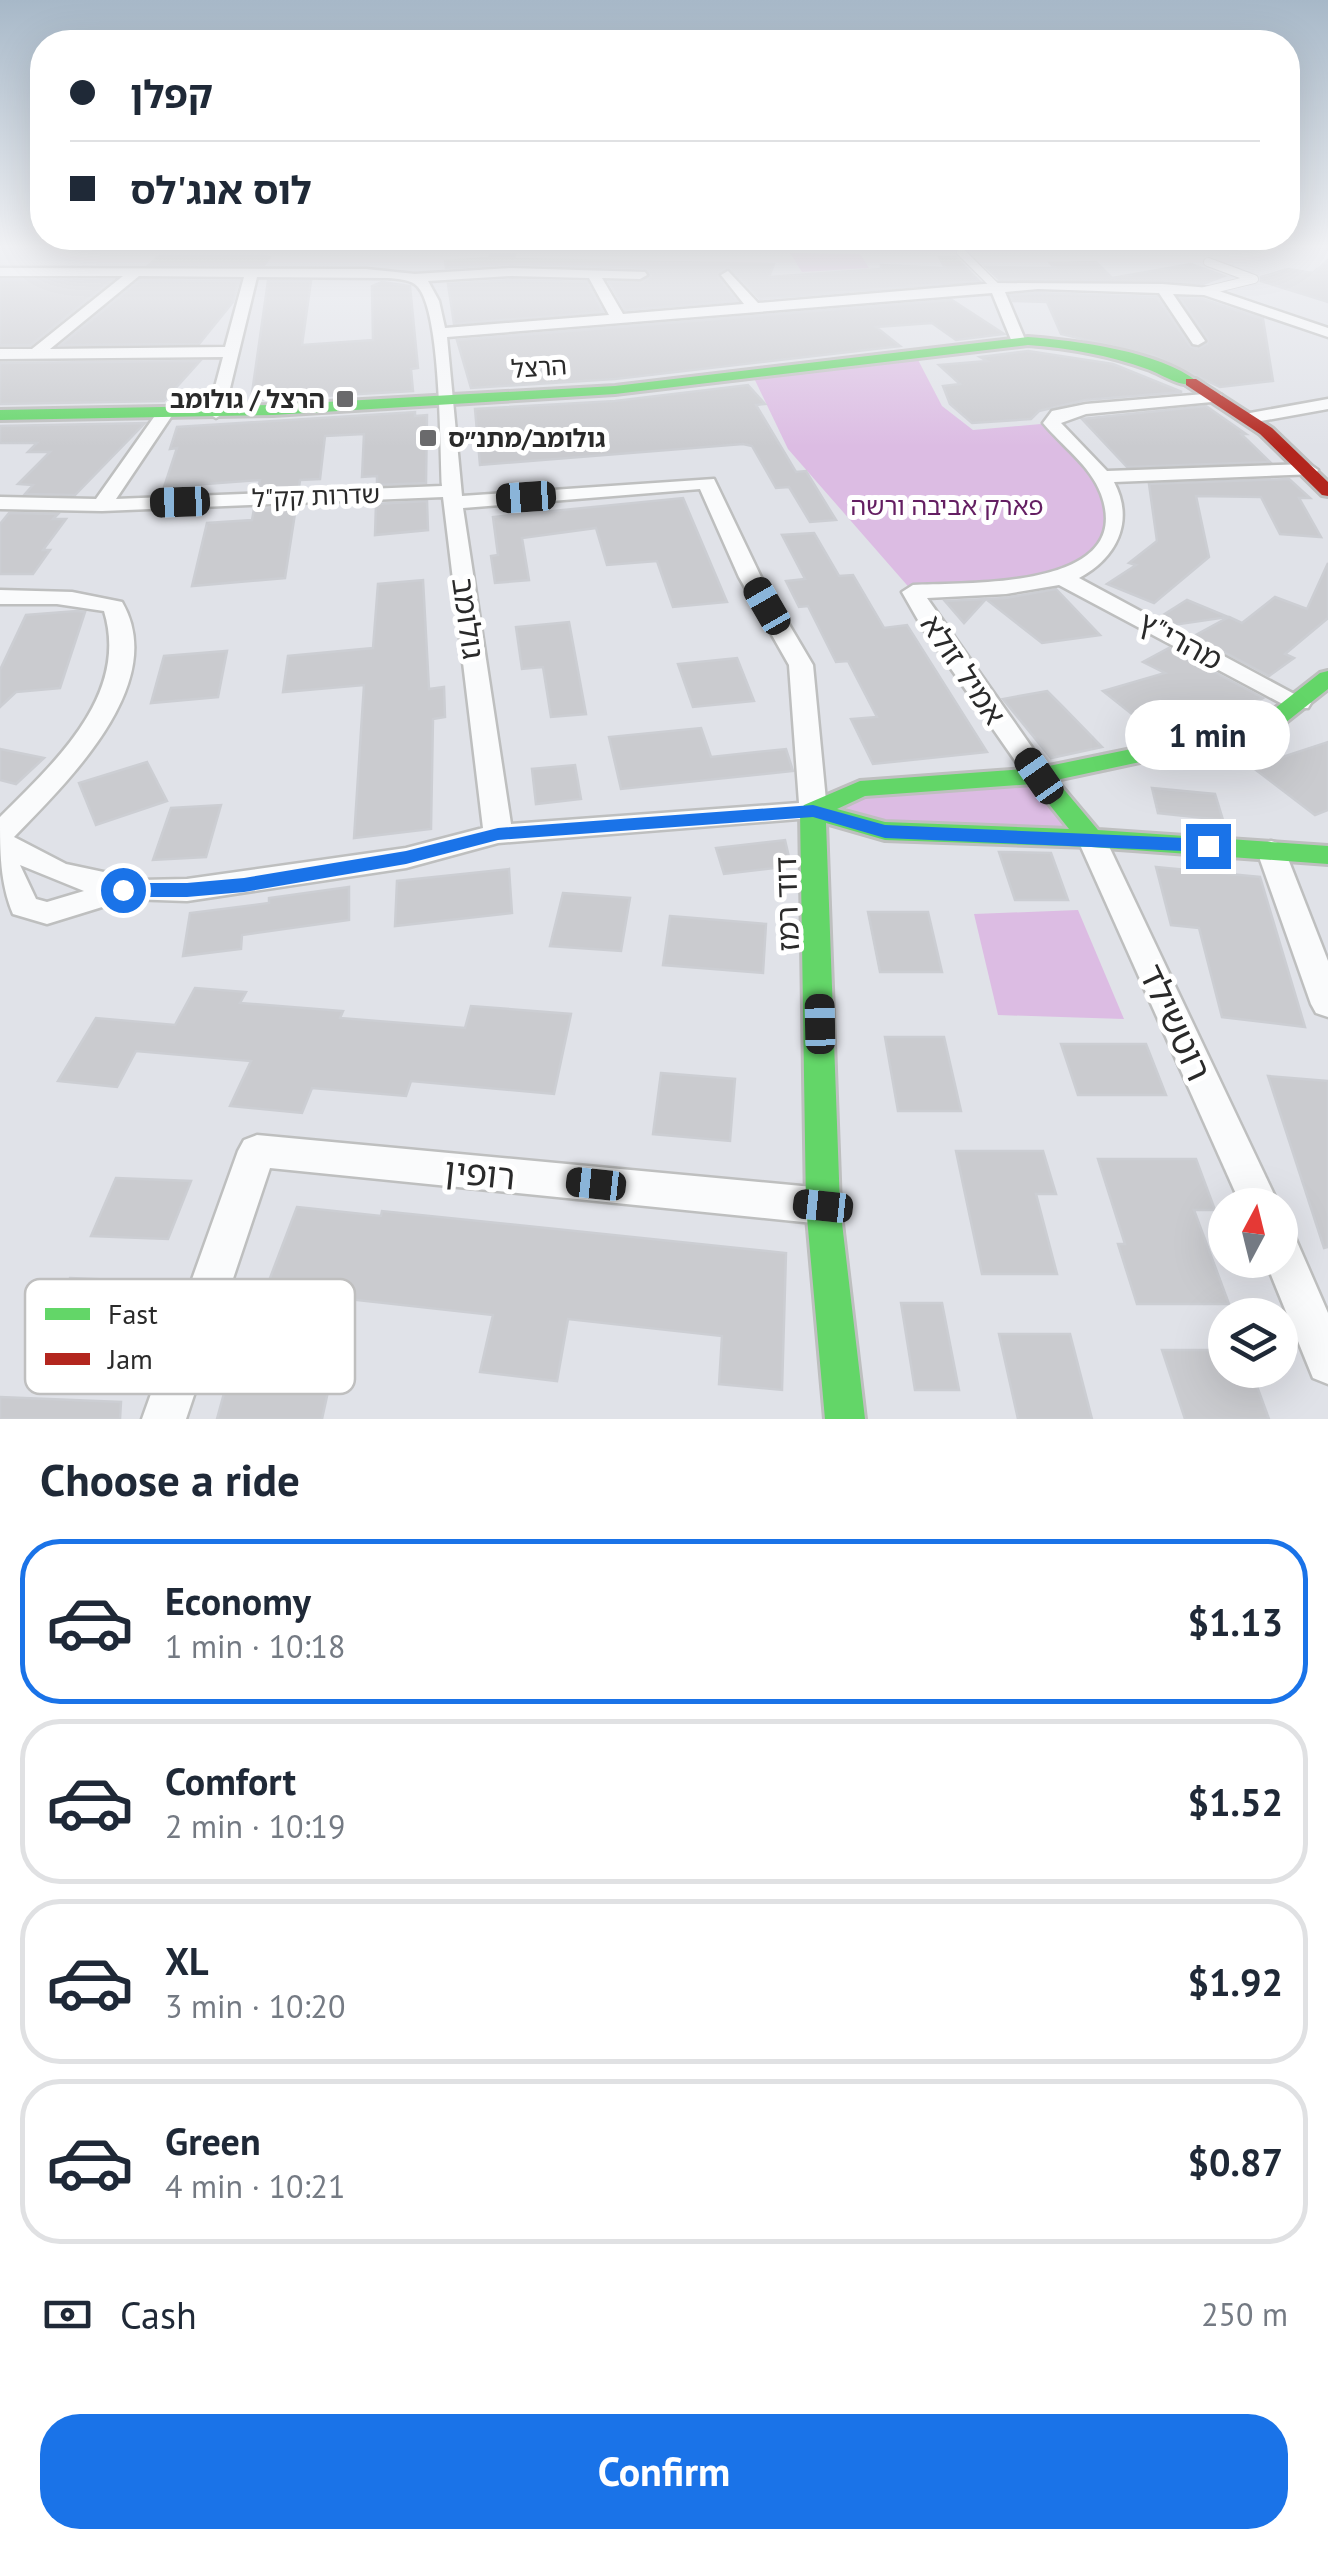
<!DOCTYPE html>
<meta charset="utf-8">
<style>
:root{--surface:#fff;--page:#f2f2f3;--text:#1f2937;--muted:#747a83;--line:#e0e1e3;--accent:#1a73e8}
body{margin:0;font-family:"PT Sans","Noto Sans Hebrew",sans-serif;background:var(--page);color:var(--text);height:100vh;display:flex;flex-direction:column;font-size:38px;white-space:nowrap}
*{box-sizing:border-box;margin:0}
p{font-size:32px;color:var(--muted)}
.icon{flex:none;width:55px;height:55px;fill:none;stroke:currentColor;stroke-width:2;stroke-linecap:round;stroke-linejoin:round}
.map{position:relative;height:1419px;overflow:hidden}
.sheet{display:flex;flex-direction:column;background:var(--surface);flex:1}
.sheet>*{flex:none}
.top-card{position:absolute;left:30px;top:30px;width:1270px;height:220px;border-radius:40px;box-shadow:0 10px 40px #0002;display:grid;align-content:center;height:220px;padding:0 40px;background:var(--surface)}
.needle{width:65px;rotate:7deg}
.buttons{position:absolute;left:1208px;top:1188px;display:grid;gap:20px}
.buttons a{display:grid;place-items:center;width:90px;height:90px;border-radius:50%;background:var(--surface);box-shadow:0 10px 40px #0002;font-size:50px}
.end{position:absolute;width:45px;height:45px;margin:-22px;border:12px solid #1a73e8;background:#fff;box-shadow:0 0 0 5px #fff}
.from{border-radius:50%}
.bubble{position:absolute;height:70px;border-radius:35px;background:var(--surface);box-shadow:0 10px 40px #0002;font-size:32px;font-weight:600;line-height:70px;text-align:center}
.car{position:absolute;width:30px;height:60px;margin:-30px -15px;border-radius:12px;box-shadow:0 0 8px 2px #0007;background:linear-gradient(#222 24%,#8ab4d8 0 40%,#222 0 76%,#8ab4d8 0 86%,#222 0)}
.top-card b{display:flex;align-items:center;gap:35px;height:95px;font-size:38px}
.top-card b+b{border-top:2px solid var(--line)}
.top-card i{width:25px;height:25px;background:var(--text)}
ul{padding:0;list-style:none}
li{display:flex;align-items:center;gap:30px;height:165px;margin:0 20px 15px;padding:0 20px;border:5px solid var(--line);border-radius:40px}
li div{flex:1}
li b{display:block;font-size:38px}
li em{font-style:normal;font-weight:600}
li.current{border-color:var(--accent)}
li>.icon{width:90px;height:90px;stroke-width:1.5}
h2{padding:0 40px;font-size:45px;line-height:120px}
.pay{display:flex;align-items:center;gap:25px;height:110px;padding:0 40px;font-size:38px}
.pay p{margin-inline-start:auto}
.action{display:flex;gap:20px;margin-top:auto;padding:20px 40px}
.action a{flex:1;height:115px;border-radius:40px;background:var(--accent);color:#fff;font-size:40px;font-weight:600;line-height:115px;text-align:center}
.map>svg:first-child{display:block}
.green{fill:#dcbce3}
.building{fill:#cacbcf;stroke:#ccced3;stroke-width:2.5}
.lines{fill:none;stroke-linecap:round;stroke-linejoin:round}
.lane-casing{stroke:#bebfbf;stroke-width:10}
.street-casing{stroke:#bebfbf;stroke-width:5}
.fast-casing{stroke:#bebfbf;stroke-width:6}
.jam-casing{stroke:#bebfbf;stroke-width:6}
.lane{stroke:#fafbfc;stroke-width:8}
.street{fill:#fafbfc;fill-rule:evenodd}
.fast{fill:#63d668;fill-rule:evenodd}
.jam{fill:#b3261e;fill-rule:evenodd}
.route{fill:#1a73e8}
.poi-dot{fill:#6a6a6c;stroke:#fff;stroke-width:4}
.labels{text-anchor:middle;dominant-baseline:central;stroke-width:10;stroke-linejoin:round;paint-order:stroke}
.far-street-label{font-size:25px;fill:#2a2a2a;stroke:#fff}
.far-poi-label{font-size:25px;font-weight:bold;fill:#2a2a2a;stroke:#fff;text-anchor:end}
.far-park-label{font-size:25px;fill:#641e62;stroke:#fff}
.street-label{font-size:30px;fill:#2a2a2a;stroke:#fff}
.near-street-label{font-size:35px;fill:#2a2a2a;stroke:#fff}
.key{fill:#fff;stroke:#bfbfbf;stroke-width:2.5}
.key-label{font-size:28px;fill:#2a2a2a}
</style>
<div class="map">
<svg width="1328" height="1419" viewBox="0 0 1328 1419">
<rect width="100%" height="100%" fill="#e0e2e8"/>
<g class="green">
<path d="M677 248H1168L982 252Z"/>
<path d="M790 253 860 254 869 268 802 272Z"/>
<path d="M916 356 942 406 973 430 1052 423 1102 477 1110 539 1062 578 913 592 788 449 753 376Z"/>
<path d="M1039 776 1091 838 849 823 844 795Z"/>
<path d="M1078 910 1124 1019 998 1015 974 914Z"/>
</g>
<g class="building">
<path d="M490 254H515L514 259 774 264 769 277 881 269V265L945 268 939 257H955L979 281 760 299 729 267 719 272 718 277 737 301 625 310 609 282H642L651 276 645 268 511 264 446 268 445 261 489 258Z"/>
<path d="M159 256H264L270 257 264 265H149Z"/>
<path d="M1328 260V302L1261 281V277L1288 269 1313 273Z"/>
<path d="M1096 262 1112 278 1191 264 1224 276 1203 284 999 279 986 267 1055 268 1050 263Z"/>
<path d="M0 280H112L31 345H0Z"/>
<path d="M140 280 239 281 233 302 199 344 61 345Z"/>
<path d="M511 280 587 282 603 312 454 324 448 284Z"/>
<path d="M268 281H311L302 345 373 340 372 286 382 282 410 286 418 368 411 369 413 391 251 400Z"/>
<path d="M1038 293 1157 297 1190 346 1197 349 1207 344 1208 339 1180 298 1203 299 1263 319 1273 381 1220 387 1154 356 1061 334 1047 302 1013 301 1010 295Z"/>
<path d="M952 300 1004 334 956 340 932 323 876 327 900 346 615 379 471 388 457 340Z"/>
<path d="M1028 351 1113 364 1182 392 1085 400 1039 411 1031 419 972 423 950 404 943 386 960 384 939 365 987 361 980 357Z"/>
<path d="M200 361 164 401 0 404V363Z"/>
<path d="M748 385 765 404 756 405 796 472 806 471 836 520 810 522 789 487 776 488 752 446 743 444 480 465 475 409 615 401Z"/>
<path d="M1206 406 1246 434H1241L1270 462 1127 467 1082 419Z"/>
<path d="M415 412V416L427 415 426 483 377 485V476L362 477 364 434 325 436 320 479 300 480 299 488 258 490 260 480 164 487 177 448 170 449 177 427Z"/>
<path d="M145 423 75 495 25 494 33 485 18 484 50 452H28L37 443H0V426Z"/>
<path d="M1289 479 1310 498H1299L1321 537 1280 534 1261 497 1196 496 1209 557 1154 603 1107 584 1136 565 1129 563 1157 541 1149 484Z"/>
<path d="M683 498 727 602 673 607 657 561 607 565 596 528 522 538 529 580 495 583 491 556 498 555 493 517Z"/>
<path d="M427 501 428 530 375 535 376 504Z"/>
<path d="M296 507 285 578 192 586 207 523 252 520 254 509Z"/>
<path d="M9 513 58 514 53 519H66L43 550H50L33 574H0V524Z"/>
<path d="M814 533 839 576 853 575 884 628 907 625 987 752 873 764 851 719 877 717 848 661 836 662 808 606 799 607 786 581 805 579 782 535Z"/>
<path d="M1328 563V618L1285 654 1294 658 1269 676 1194 636 1229 617 1242 623 1275 597 1307 609Z"/>
<path d="M423 580 429 689 444 687 445 717 433 719 431 829 354 838 364 685 283 692 288 656 373 648 378 584Z"/>
<path d="M1056 589 1100 635 1042 643 986 599 964 623 945 601 1006 598Z"/>
<path d="M1187 600 1228 617 1173 625 1160 617Z"/>
<path d="M77 611 85 612 60 688 16 692 0 707V670L26 615Z"/>
<path d="M569 622 586 714 551 717 543 667 522 669 516 627Z"/>
<path d="M1169 648 1263 698 1238 713 1226 706 1151 729 1103 691 1165 673 1143 662Z"/>
<path d="M227 651 218 697 151 703 164 656Z"/>
<path d="M737 658 754 701 693 707 678 664Z"/>
<path d="M1047 691 1064 708 1102 747 1051 758 1003 699Z"/>
<path d="M701 728 711 757 786 749 793 771 621 789 609 737Z"/>
<path d="M1328 742V810L1315 815 1252 767Z"/>
<path d="M0 749 44 758 16 784 0 780Z"/>
<path d="M147 762 167 801 96 825 79 783Z"/>
<path d="M575 765 581 799 536 804 532 769Z"/>
<path d="M1152 788 1215 794 1223 820 1158 813Z"/>
<path d="M221 805 206 857 153 860 171 808Z"/>
<path d="M785 840 791 866 724 874 716 848Z"/>
<path d="M999 852 1051 853 1068 900H1015Z"/>
<path d="M1156 867 1260 877 1305 1027 1222 1017 1199 928 1171 925Z"/>
<path d="M509 869 512 913 395 926 397 881Z"/>
<path d="M349 887V920L242 935 241 949 183 956 190 913 269 903V898Z"/>
<path d="M563 893 630 898 621 951 550 946Z"/>
<path d="M868 912H928L942 972H880Z"/>
<path d="M670 916 766 924 763 973 663 965Z"/>
<path d="M195 988 246 992 240 1003 343 1011 340 1018 465 1028 471 1006 571 1014 554 1094 411 1081 406 1096 312 1088 302 1113 230 1106 251 1061 136 1051 117 1087 58 1081 96 1018 175 1025Z"/>
<path d="M885 1037H944L961 1111H898Z"/>
<path d="M1061 1044H1146L1166 1095H1078Z"/>
<path d="M661 1073 735 1079 730 1141 653 1134Z"/>
<path d="M1268 1076 1328 1081V1247L1324 1248Z"/>
<path d="M956 1151H1043L1056 1194H1036L1057 1274H982Z"/>
<path d="M1098 1159H1196L1215 1210H1194L1229 1304H1137L1118 1244H1125Z"/>
<path d="M116 1178 191 1181 168 1239 91 1236Z"/>
<path d="M297 1207 381 1216 382 1211 786 1253 782 1390 719 1384 722 1336 568 1319 557 1381 480 1372 493 1315 321 1296 315 1314 259 1307Z"/>
<path d="M70 1278 163 1282 136 1354 38 1350Z"/>
<path d="M901 1303H942L959 1390H915Z"/>
<path d="M999 1334H1070L1092 1419H1018Z"/>
<path d="M1162 1350H1225V1370H1251L1269 1419H1185Z"/>
<path d="M226 1386 329 1387 322 1419H217Z"/>
<path d="M0 1397 121 1402 120 1419H0Z"/>
</g>
<g class="lines">
<defs>
<g id="lane">
<path d="M961 252 996 287"/>
<path d="M1205 291 1254 279 1208 262"/>
</g>
<g id="street">
<path d="M0 268 366 269 415 274 511 268 645 272 647 275 640 279 602 278 623 314 744 304 721 275 728 271 758 303 996 283 1162 284 1210 288 1328 328V337L1204 295 1173 294 1205 341 1198 345 1193 344 1159 293 1038 289 1005 292 1026 342 1019 346 1012 342 992 293 447 337 462 496 714 479 761 577 813 665 827 811 823 817 498 843 406 868 187 901 128 899 47 924 13 914C0 883 0 851 0 817 54 763 130 695 104 611L57 604H0V590L72 592 122 602C170 684 66 783 14 837L66 864 141 880 187 879 406 848 483 828 443 497 102 511 0 509V497L96 499 159 410 165 409 173 414 116 499 442 486C440 446 441 313 418 287 411 279 398 279 388 278L257 277 224 413 216 418 208 413 223 357 0 359V349H32L123 276H0ZM139 276 244 277 225 347 50 349ZM511 276 589 278 609 315 445 328 439 301 428 281ZM700 489 739 577 789 665 799 803 511 824 463 508ZM20 865 84 891 47 902 36 899Z"/>
<path d="M1216 393 1222 395V401L1086 414 1061 423 1107 471 1309 464 1318 470 1316 474 1114 482C1135 522 1116 558 1079 578L1311 703 1308 708H1290L1059 585 1006 594 927 598 1052 776 1048 782H1030L922 627 902 592 913 585C965 582 1137 591 1101 494 1090 465 1062 446 1043 423L1052 411 1086 404Z"/>
<path d="M1328 399V409L1250 423 1242 418 1250 413Z"/>
<path d="M1091 828 1101 831 1105 838 1279 1205H1241L1077 838 1081 831Z"/>
<path d="M1271 841 1281 844 1285 851 1328 961V1017L1316 1013 1311 1004 1257 851 1261 844Z"/>
<path d="M257 1135 823 1188 837 1194 842 1206 837 1218 823 1224 270 1168 186 1419H142L238 1151 244 1140Z"/>
<path d="M1280 1229 1294 1235 1328 1313V1384L1313 1378 1265 1260H1280Z"/>
</g>
<g id="fast">
<path d="M1028 337C1078 341 1159 351 1198 382 1185 391 1162 374 1147 369 1108 355 1069 348 1028 345L615 394 273 415 0 420V410L273 405 615 386Z"/>
<path d="M1328 671V689L1285 723 1238 741 1056 780 1098 830 1328 846V864L1091 847 885 840 826 823 840 1206 865 1419H825L806 1206 800 811 804 805 860 781 1039 768 1224 730 1269 713 1320 673ZM1033 784 1069 829 885 822 837 809 865 796Z"/>
</g>
<path id="jam" d="M1186 379H1196L1272 428 1328 482V496L1322 495 1260 434 1186 385Z"/>
</defs>
<use href="#lane" class="lane-casing"/>
<use href="#street" class="street-casing"/>
<use href="#fast" class="fast-casing"/>
<use href="#jam" class="jam-casing"/>
<use href="#lane" class="lane"/>
<use href="#street" class="street"/>
<use href="#fast" class="fast"/>
<use href="#jam" class="jam"/>
</g>
<linearGradient id="sky" x2="0" y2="1"><stop stop-color="#a7b8c8"/><stop offset="0.55" stop-color="#f1f2f5"/><stop offset="1" stop-color="#f1f2f5" stop-opacity="0"/></linearGradient>
<rect width="1328" height="447" fill="url(#sky)"/>
<path class="route" d="M813 805 885 825 1208 839 1217 846 1208 852 885 838 813 817 498 840 406 864 244 892 187 897H123L113 890 123 883H187L244 878 406 851 498 828Z"/>
<g class="poi-dot">
<rect x="335" y="389" width="20" height="20" rx="5"/>
<rect x="418" y="428" width="20" height="20" rx="5"/>
</g>
<g class="labels">
<g class="far-street-label">
<text transform="translate(539 367) rotate(-4)">הרצל</text>
<text transform="translate(316 496) rotate(-2)">שדרות קק"ל</text>
</g>
<g class="far-poi-label">
<text x="325" y="399">הרצל / גולומב</text>
<text x="448" y="438" text-anchor="start">גולומב/מתנ״ס</text>
</g>
<g class="far-park-label">
<text x="947" y="506">פארק אביבה ורשה</text>
</g>
<g class="street-label">
<text transform="translate(469 618) rotate(82)">גולומב</text>
<text transform="translate(1181 640) rotate(28)">מהרי"ץ</text>
<text transform="translate(964 669) rotate(56)">אמיל זולא</text>
<text transform="translate(786 904) rotate(-92)">דוד רמז</text>
</g>
<g class="near-street-label">
<text transform="translate(1176 1022) rotate(65)">רוטשילד</text>
<text transform="translate(480 1173) rotate(6)">רופין</text>
</g>
</g>
<rect x="25" y="1279" width="330" height="115" rx="15" class="key"/>
<rect x="45" y="1308" width="45" height="12" fill="#63d668"/>
<rect x="45" y="1353" width="45" height="12" fill="#b3261e"/>
<g class="key-label">
<text x="108" y="1324">Fast</text>
<text x="108" y="1369">Jam</text>
</g>
</svg>
<div class="buttons">
<a><svg class="needle" viewBox="-14 -14 28 28"><path d="M0-13l5 13h-10z" fill="#e53935"/><path d="M0 13l5-13h-10z" fill="#747a83"/></svg></a>
<a><svg class="icon" aria-label="layers" viewBox="0 0 24 24"><path d="M12 4l9 5-9 5-9-5zM3 14l9 5 9-5"/></svg></a>
</div>
<i class="end from" style="left:123px;top:890px"></i>
<i class="end" style="left:1208px;top:846px"></i>
<div class="bubble" style="left:1125px;top:700px;width:165px">1 min</div>
<i class="car" style="left:526px;top:497px;rotate:266deg"></i>
<i class="car" style="left:180px;top:502px;rotate:268deg"></i>
<i class="car" style="left:767px;top:606px;rotate:330deg"></i>
<i class="car" style="left:1039px;top:776px;rotate:325deg"></i>
<i class="car" style="left:820px;top:1024px;rotate:359deg"></i>
<i class="car" style="left:596px;top:1184px;rotate:276deg"></i>
<i class="car" style="left:823px;top:1206px;rotate:276deg"></i>
<div class="top-card">
<b><i class="from"></i>קפלן</b>
<b><i></i>לוס אנג'לס</b>
</div>
</div>
<section class="sheet">
<h2>Choose a ride</h2>
<ul>
<li class="current"><svg class="icon" aria-label="car" viewBox="0 0 24 24"><path d="M5 17H2v-5l4-1 3-4h7l3 4 3 1v5h-3M9 17h6M6 11h13"/><circle cx="7" cy="17" r="2"/><circle cx="17" cy="17" r="2"/></svg><div><b>Economy</b><p>1 min · 10:18</p></div><em>$1.13</em></li>
<li><svg class="icon" aria-label="car" viewBox="0 0 24 24"><path d="M5 17H2v-5l4-1 3-4h7l3 4 3 1v5h-3M9 17h6M6 11h13"/><circle cx="7" cy="17" r="2"/><circle cx="17" cy="17" r="2"/></svg><div><b>Comfort</b><p>2 min · 10:19</p></div><em>$1.52</em></li>
<li><svg class="icon" aria-label="car" viewBox="0 0 24 24"><path d="M5 17H2v-5l4-1 3-4h7l3 4 3 1v5h-3M9 17h6M6 11h13"/><circle cx="7" cy="17" r="2"/><circle cx="17" cy="17" r="2"/></svg><div><b>XL</b><p>3 min · 10:20</p></div><em>$1.92</em></li>
<li><svg class="icon" aria-label="car" viewBox="0 0 24 24"><path d="M5 17H2v-5l4-1 3-4h7l3 4 3 1v5h-3M9 17h6M6 11h13"/><circle cx="7" cy="17" r="2"/><circle cx="17" cy="17" r="2"/></svg><div><b>Green</b><p>4 min · 10:21</p></div><em>$0.87</em></li>
</ul>
<div class="pay"><svg class="icon" aria-label="cash" viewBox="0 0 24 24"><path d="M3 7h18v10H3z"/><circle cx="12" cy="12" r="2"/></svg>Cash<p>250 m</p></div>
<div class="action"><a>Confirm</a></div>
</section>
